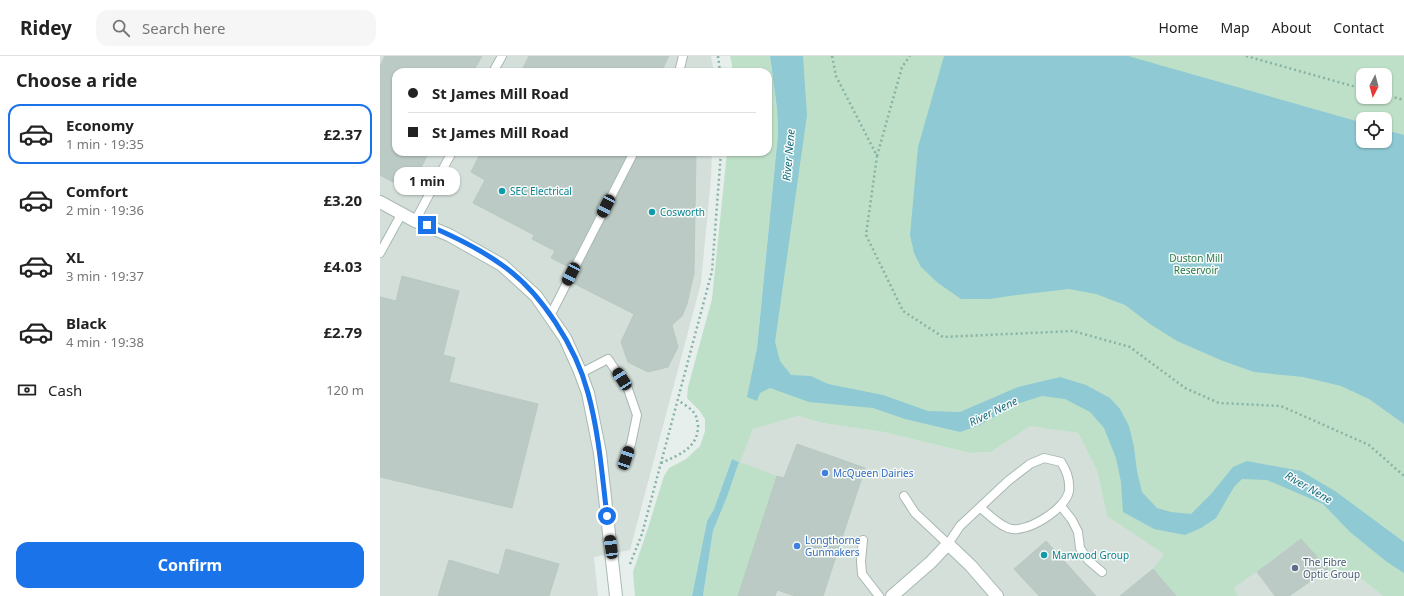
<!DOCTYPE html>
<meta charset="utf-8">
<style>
:root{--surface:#fff;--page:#f6f6f6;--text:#222;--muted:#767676;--line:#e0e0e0;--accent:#1a73e8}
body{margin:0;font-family:"Noto Sans",sans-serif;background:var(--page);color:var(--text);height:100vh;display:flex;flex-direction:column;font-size:15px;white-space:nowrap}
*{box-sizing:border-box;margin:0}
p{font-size:13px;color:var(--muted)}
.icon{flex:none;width:22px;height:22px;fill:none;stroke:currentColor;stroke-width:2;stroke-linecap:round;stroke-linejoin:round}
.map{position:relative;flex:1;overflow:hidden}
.details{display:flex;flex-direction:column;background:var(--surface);width:380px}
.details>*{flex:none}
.banner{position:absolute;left:12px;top:12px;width:380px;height:88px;border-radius:12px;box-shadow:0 1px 3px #0004;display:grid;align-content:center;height:88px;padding:0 16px;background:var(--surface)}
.needle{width:26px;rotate:186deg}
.tools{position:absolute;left:976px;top:12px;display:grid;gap:8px}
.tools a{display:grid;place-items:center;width:36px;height:36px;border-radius:8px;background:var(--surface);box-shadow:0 1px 3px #0004;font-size:20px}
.end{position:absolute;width:18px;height:18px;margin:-9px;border:5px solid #1a73e8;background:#fff;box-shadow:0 0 0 2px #fff}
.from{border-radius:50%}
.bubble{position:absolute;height:28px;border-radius:12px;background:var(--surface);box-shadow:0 1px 3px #0004;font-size:13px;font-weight:700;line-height:28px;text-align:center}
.car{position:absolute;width:12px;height:24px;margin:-12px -6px;border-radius:5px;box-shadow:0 0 3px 1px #0007;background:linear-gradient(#222 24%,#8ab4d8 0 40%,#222 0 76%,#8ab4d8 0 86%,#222 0)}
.banner b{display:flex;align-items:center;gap:14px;height:38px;font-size:15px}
.banner b+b{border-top:1px solid var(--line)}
.banner i{width:10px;height:10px;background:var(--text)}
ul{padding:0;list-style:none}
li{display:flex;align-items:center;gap:12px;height:60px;margin:0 8px 6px;padding:0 8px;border:2px solid transparent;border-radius:12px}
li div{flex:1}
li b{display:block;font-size:15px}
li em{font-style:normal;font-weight:700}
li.selected{border-color:var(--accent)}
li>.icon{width:36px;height:36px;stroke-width:1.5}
h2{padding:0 16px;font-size:18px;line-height:48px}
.pay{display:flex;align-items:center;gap:10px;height:44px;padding:0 16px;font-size:15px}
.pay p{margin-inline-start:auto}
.action{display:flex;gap:8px;margin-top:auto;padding:8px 16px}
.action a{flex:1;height:46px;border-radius:12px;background:var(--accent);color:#fff;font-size:16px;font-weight:700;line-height:46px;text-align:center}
header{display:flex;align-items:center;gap:24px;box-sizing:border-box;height:56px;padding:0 20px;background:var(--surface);border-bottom:1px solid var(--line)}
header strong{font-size:19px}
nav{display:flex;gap:22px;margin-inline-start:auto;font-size:14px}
.search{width:280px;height:36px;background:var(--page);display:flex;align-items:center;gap:10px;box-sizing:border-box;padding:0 14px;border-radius:12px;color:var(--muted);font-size:15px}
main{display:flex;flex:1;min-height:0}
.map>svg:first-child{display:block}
.built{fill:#d4dfda}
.green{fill:#bfe0c8;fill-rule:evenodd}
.water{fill:#8ec9d4}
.building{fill:#bbcac4;stroke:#b8c9c2}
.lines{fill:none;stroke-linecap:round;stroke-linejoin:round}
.lane-casing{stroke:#a8b8b2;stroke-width:10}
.street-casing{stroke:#a8b8b2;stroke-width:14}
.path{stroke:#86b3a5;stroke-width:2.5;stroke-dasharray:2 3;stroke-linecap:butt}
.lane{stroke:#fff;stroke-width:8}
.street{stroke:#fff;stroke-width:12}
.route{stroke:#1a73e8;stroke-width:5}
.culture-dot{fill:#0f9aa8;stroke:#f7fbf9;stroke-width:1.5}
.shop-dot{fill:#3f7fe0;stroke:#f7fbf9;stroke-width:1.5}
.service-dot{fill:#5c6f8a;stroke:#f7fbf9;stroke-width:1.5}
.labels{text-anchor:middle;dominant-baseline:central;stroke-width:3;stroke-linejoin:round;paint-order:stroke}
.culture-label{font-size:10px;fill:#0d838f;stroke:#f7fbf9;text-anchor:start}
.park-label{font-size:10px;fill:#2d7a4b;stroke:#f7fbf9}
.shop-label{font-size:10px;fill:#366cbe;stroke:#f7fbf9;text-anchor:start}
.service-label{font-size:10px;fill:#4e5e75;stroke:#f7fbf9;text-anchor:start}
.water-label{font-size:11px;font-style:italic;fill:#1c6f80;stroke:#f7fbf9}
</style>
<header>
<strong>Ridey</strong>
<div class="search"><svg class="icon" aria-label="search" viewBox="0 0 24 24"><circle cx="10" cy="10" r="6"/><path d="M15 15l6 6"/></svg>Search here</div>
<nav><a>Home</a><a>Map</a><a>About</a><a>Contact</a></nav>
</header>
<main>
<section class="details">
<h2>Choose a ride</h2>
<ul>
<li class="selected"><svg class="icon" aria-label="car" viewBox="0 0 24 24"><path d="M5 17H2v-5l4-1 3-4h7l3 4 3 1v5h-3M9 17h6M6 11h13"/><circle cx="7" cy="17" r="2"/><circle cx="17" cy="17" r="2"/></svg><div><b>Economy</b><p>1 min · 19:35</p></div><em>£2.37</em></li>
<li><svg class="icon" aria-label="car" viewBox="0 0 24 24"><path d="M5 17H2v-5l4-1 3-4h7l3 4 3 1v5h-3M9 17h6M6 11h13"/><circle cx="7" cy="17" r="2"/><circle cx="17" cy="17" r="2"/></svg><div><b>Comfort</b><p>2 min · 19:36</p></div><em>£3.20</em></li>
<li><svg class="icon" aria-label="car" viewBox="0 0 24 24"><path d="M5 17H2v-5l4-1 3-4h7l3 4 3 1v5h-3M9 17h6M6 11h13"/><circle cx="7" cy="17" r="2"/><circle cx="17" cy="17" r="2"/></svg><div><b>XL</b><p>3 min · 19:37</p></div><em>£4.03</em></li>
<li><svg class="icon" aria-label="car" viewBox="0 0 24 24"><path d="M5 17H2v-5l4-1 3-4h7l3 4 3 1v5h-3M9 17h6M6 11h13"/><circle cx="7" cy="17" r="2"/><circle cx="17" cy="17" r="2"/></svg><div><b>Black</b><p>4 min · 19:38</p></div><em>£2.79</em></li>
</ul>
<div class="pay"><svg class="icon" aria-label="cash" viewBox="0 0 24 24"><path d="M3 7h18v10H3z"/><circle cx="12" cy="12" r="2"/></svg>Cash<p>120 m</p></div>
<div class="action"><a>Confirm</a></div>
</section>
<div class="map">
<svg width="1024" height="540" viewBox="0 0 1024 540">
<rect width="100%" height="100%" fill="#e6efeb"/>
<g class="built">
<path d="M0 0H331L334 16H16V96H332L331 122 321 227 250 494 214 501 218 540H0Z"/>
<path d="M418 360 442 367 503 376 590 397 611 396 650 369 698 377 717 415 727 460 884 511 921 483 957 524 971 515 1003 540H323L359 406 373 373Z"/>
</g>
<path class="green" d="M350 0H390L397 53 398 78 377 292 375 303 382 304 406 0H1024V540H1003L971 515 957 524 921 483 854 532 858 540H796L773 513 784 498 727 460 717 415 698 377 650 370 611 396 590 397 503 376 442 367 418 360 373 373 360 406 397 420 358 540H323L333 475 347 441 359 406 352 403 334 453 327 465 312 540H255L253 516 267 475 284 420 289 412 306 403 320 390 325 375V363L319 354 307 342 308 331 332 243 347 96H388V16H352V8ZM983 19H1005V41H983ZM983 63H1005V85H983Z"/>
<g class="water">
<path d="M390 0H423L427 59 395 286 400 305 411 319 431 320 448 328 503 339 548 355 580 356 638 331 680 321 706 329 730 342 740 353 749 370 754 391 757 415 762 436 777 452 791 456 811 458 831 438 853 411 867 405 921 415 955 435 1024 486V517L1007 506 970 476 943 448 887 424 862 423 854 431 836 462 821 472 805 479 774 473 743 456 741 426 736 402 724 372 710 356 685 343 662 340 634 349 600 369 580 376 525 363 493 352 429 346 390 332 380 337 377 345 367 341 377 292 398 78 397 53Z"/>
<path d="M564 0H748L983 67V85H1005V74L1024 79V368L989 343 961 330 923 321 874 316 843 305 797 285 770 268 745 249 716 238 689 233 637 239 609 243H581L558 227 541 211 534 197 530 179 538 91Z"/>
<path d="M352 403 359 406 347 441 333 475 323 540H312L327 465 334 453Z"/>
</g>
<g class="building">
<path d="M5 0H102L93 16H16V96H49L29 135 0 119V10Z"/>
<path d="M149 0H289L281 16H141Z"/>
<path d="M101 96H248L189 211 171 202 175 195 152 183 154 179 93 147 105 124 91 116Z"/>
<path d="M259 96H316L314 217 307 248 302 260 292 269 298 291 288 311 268 316 248 306 241 286 254 258 193 227Z"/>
<path d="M22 220 79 235 63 299 75 302 69 326 158 348 132 452 0 421V241L16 245Z"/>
<path d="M417 388 485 412 443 540H415L397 534 395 540H358L397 420 404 422Z"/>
<path d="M921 483 948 513 909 540H895L877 516Z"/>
<path d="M666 485 716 540H659L634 513Z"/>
<path d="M126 493 179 508 169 540H58L69 504 119 519Z"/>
<path d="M773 513 796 540H740Z"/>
</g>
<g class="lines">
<defs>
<g id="lane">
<path d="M113 16 122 0"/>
<path d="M299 16 303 0"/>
<path d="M35 165 72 96"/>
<path d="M0 197 22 157"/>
<path d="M170 260 254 96"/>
<path d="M201 317 228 303 248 333 257 359 251 388 246 402"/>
<path d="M524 440 535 457 568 488 580 470 628 425 650 408 664 402 681 406C687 415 690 425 689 435 686 453 645 479 628 472 618 468 609 459 601 452"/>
<path d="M681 450 692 464 698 476 700 492 708 504 722 516"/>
<path d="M483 484 481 505 482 518 499 540"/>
</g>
<g id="street">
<path d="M0 146 35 165 69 179 122 209 156 240 185 282 199 313 208 337 220 397 236 540"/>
<path d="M512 540 551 506 568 488 591 510 617 540"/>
</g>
</defs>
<use href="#lane" class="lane-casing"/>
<use href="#street" class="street-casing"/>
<g class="path">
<path d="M338 0 340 16"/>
<path d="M452 0 456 20 497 100 486 179 523 255 563 281 693 275 750 291 805 332 839 347 901 350 989 389 1024 420"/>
<path d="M866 0 983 33"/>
<path d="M1005 39 1024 44"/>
<path d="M497 100 522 11 530 0"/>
<path d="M281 407C299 399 318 392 318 370 317 365 317 362 315 358 311 352 303 348 298 344"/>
<path d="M250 508 262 478 332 215 341 96"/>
</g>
<use href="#lane" class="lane"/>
<use href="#street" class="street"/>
</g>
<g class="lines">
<path class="route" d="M47 169C71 179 100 193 122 209 161 236 196 291 208 337 219 377 222 419 227 460"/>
</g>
<g class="culture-dot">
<circle cx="122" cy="135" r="4"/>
<circle cx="272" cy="156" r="4"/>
<circle cx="664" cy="499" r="4"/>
</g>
<g class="shop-dot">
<circle cx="445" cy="417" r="4"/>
<circle cx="417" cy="490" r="4"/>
</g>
<circle class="service-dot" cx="915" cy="512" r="4"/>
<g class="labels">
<g class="culture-label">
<text x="130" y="135">SEC Electrical</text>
<text x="280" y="156">Cosworth</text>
<text x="672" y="499">Marwood Group</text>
</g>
<g class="park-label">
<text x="816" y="202">Duston Mill<tspan x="816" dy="12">Reservoir</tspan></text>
</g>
<g class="shop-label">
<text x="453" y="417">McQueen Dairies</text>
<text x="425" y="484">Longthorne<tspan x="425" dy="12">Gunmakers</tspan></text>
</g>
<g class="service-label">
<text x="923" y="506">The Fibre<tspan x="923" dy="12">Optic Group</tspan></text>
</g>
<g class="water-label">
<text transform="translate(408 99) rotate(-85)">River Nene</text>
<text transform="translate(613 355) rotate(-26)">River Nene</text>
<text transform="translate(929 431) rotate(30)">River Nene</text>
</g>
</g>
</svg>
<div class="tools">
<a><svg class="needle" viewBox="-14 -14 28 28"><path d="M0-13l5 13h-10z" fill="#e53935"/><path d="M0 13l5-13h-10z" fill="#767676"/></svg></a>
<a><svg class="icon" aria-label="locate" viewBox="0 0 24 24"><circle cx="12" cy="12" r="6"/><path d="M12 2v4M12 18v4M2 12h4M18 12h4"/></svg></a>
</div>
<i class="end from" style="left:227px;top:460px"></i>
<i class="end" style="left:47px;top:169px"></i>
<div class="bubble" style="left:14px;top:111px;width:66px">1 min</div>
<i class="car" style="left:226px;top:150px;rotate:207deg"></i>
<i class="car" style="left:191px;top:218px;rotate:207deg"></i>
<i class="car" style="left:242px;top:323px;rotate:327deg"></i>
<i class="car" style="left:246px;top:402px;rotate:19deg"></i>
<i class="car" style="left:231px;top:491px;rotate:353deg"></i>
<div class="banner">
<b><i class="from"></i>St James Mill Road</b>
<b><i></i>St James Mill Road</b>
</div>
</div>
</main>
